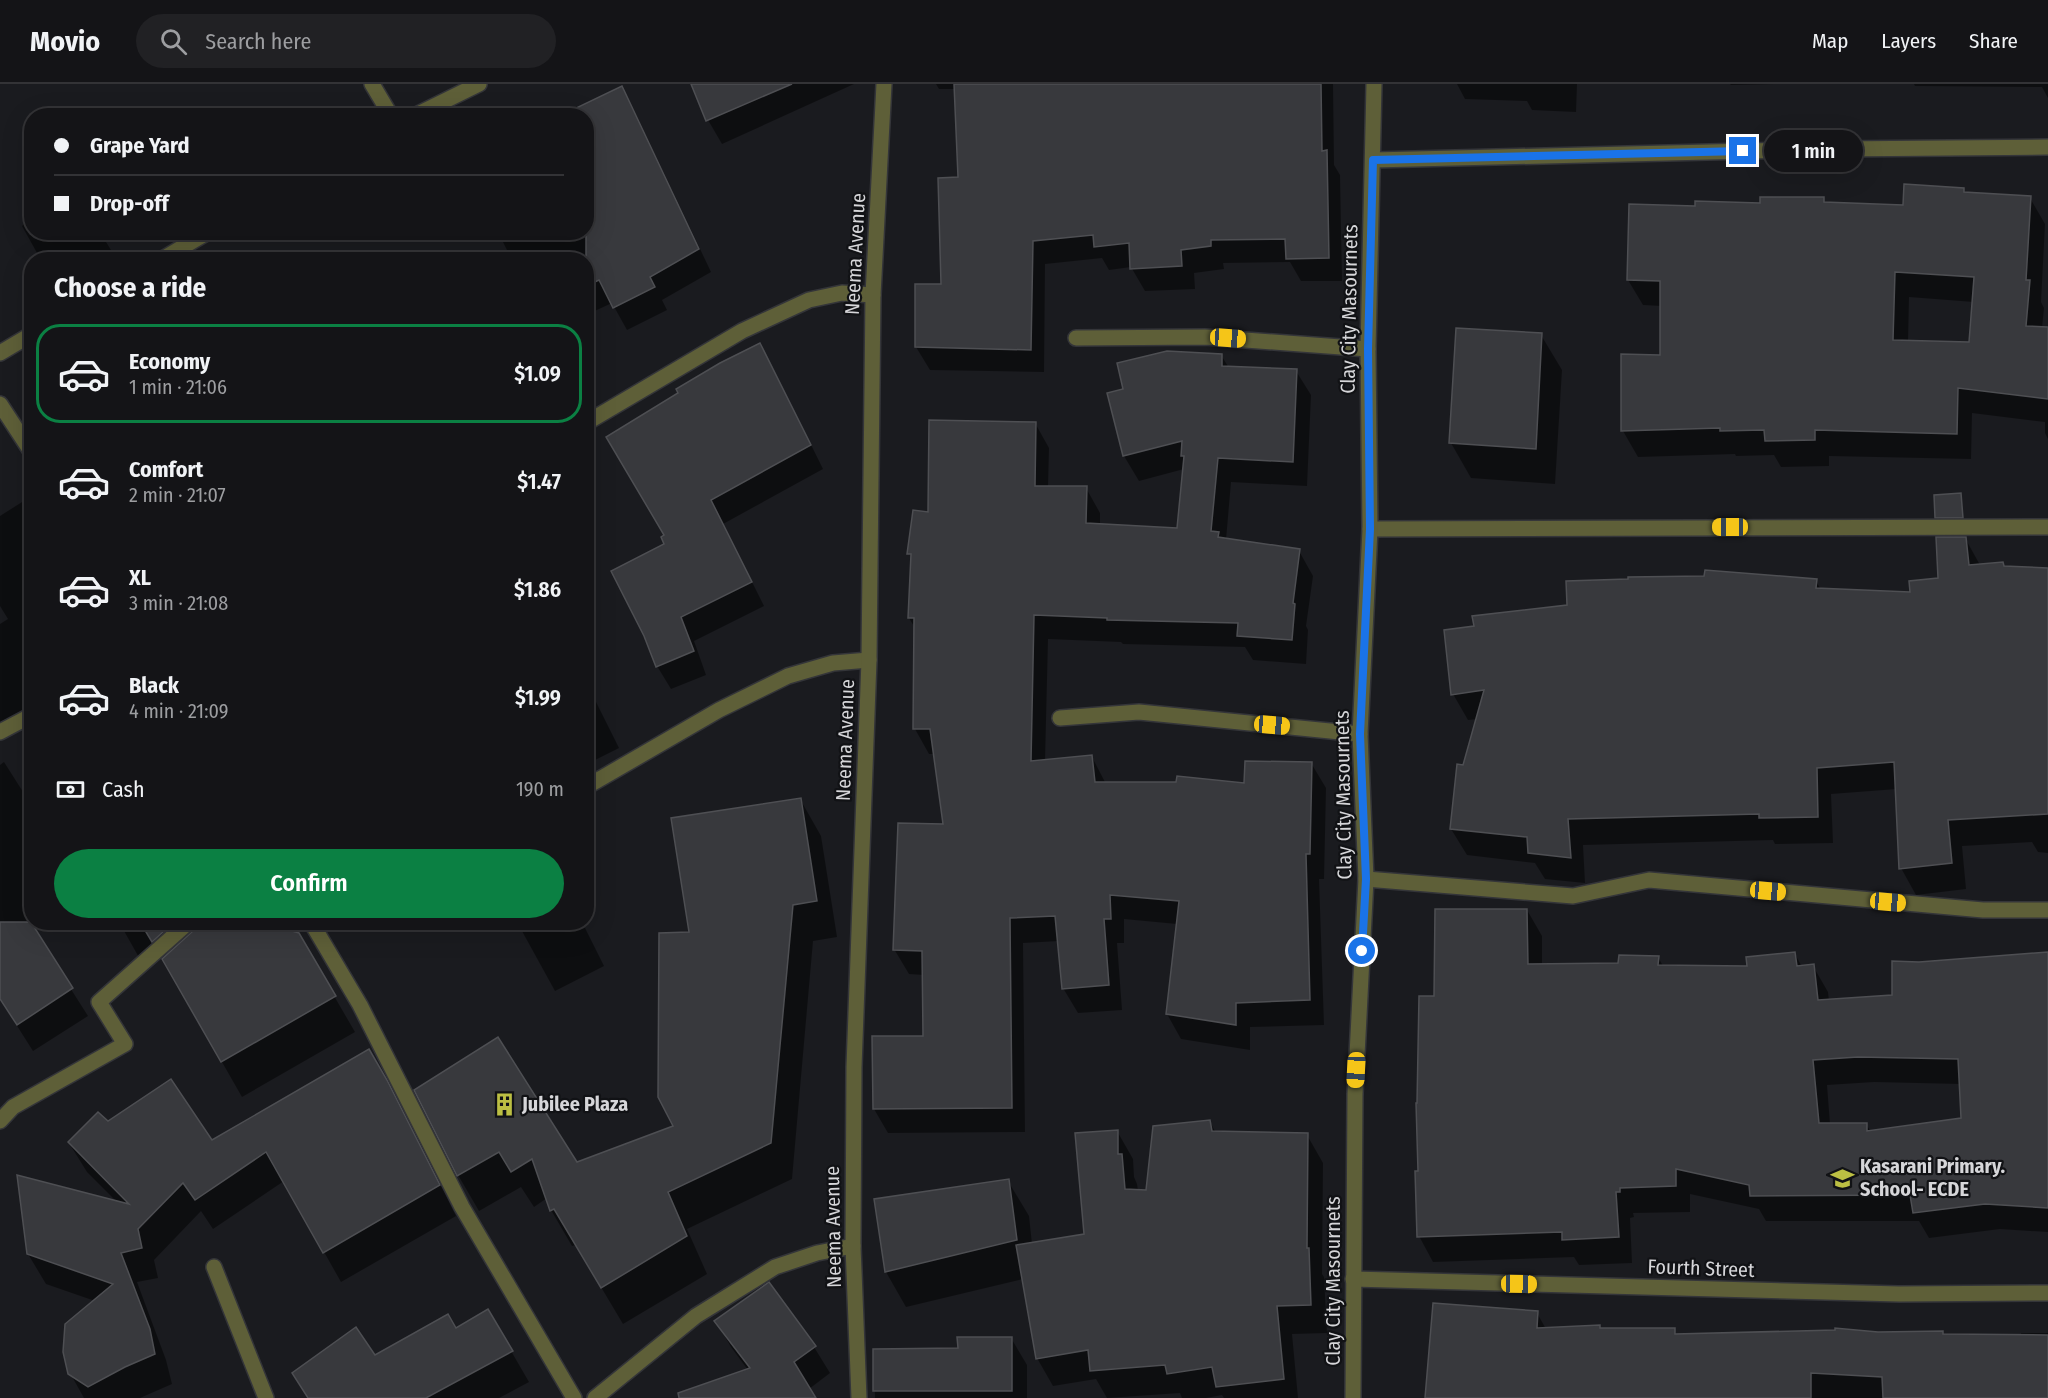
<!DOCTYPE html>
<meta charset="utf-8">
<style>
:root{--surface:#141417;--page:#212124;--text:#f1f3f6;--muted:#9d9ea1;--line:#333336;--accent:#0b8043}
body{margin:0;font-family:"Fira Sans Condensed",sans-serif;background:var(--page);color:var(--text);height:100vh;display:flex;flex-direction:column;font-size:22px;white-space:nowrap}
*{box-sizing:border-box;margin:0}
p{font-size:20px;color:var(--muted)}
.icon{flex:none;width:33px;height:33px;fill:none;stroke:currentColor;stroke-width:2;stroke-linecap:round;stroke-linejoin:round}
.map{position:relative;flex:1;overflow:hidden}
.panel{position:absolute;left:24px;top:168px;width:570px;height:678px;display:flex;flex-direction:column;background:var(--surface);border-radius:24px;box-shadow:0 6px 24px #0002,0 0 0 2px var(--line)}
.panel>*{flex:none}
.hud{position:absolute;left:24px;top:24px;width:570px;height:132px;border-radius:24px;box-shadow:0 6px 24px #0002,0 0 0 2px var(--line);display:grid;align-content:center;height:132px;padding:0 30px;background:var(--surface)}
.end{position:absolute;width:27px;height:27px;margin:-14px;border:8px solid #1a73e8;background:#fff;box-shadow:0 0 0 3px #fff}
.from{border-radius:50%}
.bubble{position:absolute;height:42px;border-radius:21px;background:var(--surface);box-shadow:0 6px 24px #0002,0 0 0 2px var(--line);font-size:20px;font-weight:600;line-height:42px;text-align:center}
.car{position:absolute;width:18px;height:36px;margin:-18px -9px;border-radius:8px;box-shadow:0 0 4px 2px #0007;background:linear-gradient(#f5c518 24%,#345 0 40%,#f5c518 0 76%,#345 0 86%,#f5c518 0)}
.hud b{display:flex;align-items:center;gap:21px;height:57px;font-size:22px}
.hud b+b{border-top:2px solid var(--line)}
.hud i{width:15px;height:15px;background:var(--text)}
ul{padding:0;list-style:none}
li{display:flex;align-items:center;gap:18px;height:99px;margin:0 12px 9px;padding:0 18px;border:3px solid transparent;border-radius:24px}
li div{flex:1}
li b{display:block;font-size:22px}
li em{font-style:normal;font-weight:600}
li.active{border-color:var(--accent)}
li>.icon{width:54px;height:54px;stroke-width:1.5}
h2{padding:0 30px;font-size:27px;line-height:72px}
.pay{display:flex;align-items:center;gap:15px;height:66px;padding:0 30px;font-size:22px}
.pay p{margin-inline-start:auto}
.primary-button{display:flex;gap:12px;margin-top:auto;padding:12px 30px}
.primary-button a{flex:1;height:69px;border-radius:36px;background:var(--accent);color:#fff;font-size:24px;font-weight:600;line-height:69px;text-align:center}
header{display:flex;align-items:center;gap:36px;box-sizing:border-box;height:84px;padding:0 30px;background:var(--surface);border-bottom:2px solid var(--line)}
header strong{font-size:28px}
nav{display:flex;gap:33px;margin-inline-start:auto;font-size:21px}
.search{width:420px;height:54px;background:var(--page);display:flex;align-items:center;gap:15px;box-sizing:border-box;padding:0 21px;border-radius:33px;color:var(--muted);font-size:22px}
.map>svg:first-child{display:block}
.shadow{fill:#0007;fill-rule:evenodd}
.building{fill:#38393d;stroke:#4e4f53;stroke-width:1.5;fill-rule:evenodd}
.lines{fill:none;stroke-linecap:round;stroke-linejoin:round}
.minor-casing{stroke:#343539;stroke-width:18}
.minor{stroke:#5e5f38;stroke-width:15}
.route{stroke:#1a73e8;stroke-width:8}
.labels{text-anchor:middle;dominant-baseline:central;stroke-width:4.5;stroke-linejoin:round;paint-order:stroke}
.street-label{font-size:20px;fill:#d6d6d9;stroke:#111215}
.poi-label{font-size:20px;font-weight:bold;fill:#d6d6d9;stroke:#111215;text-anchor:start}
</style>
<header>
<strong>Movio</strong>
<div class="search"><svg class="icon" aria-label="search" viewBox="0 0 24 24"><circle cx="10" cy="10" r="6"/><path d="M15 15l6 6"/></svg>Search here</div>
<nav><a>Map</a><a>Layers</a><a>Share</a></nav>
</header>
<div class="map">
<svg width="2048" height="1314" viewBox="0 0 2048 1314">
<rect width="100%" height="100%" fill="#1a1b1f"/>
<g class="shadow">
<path d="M692 0H854L722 60 708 36Z"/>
<path d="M936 0H1333L1334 81 1340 91 1342 197H1301L1290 178 1223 179 1224 185 1194 189 1195 205 1145 207 1131 183 1109 186 1102 174 1045 180 1044 288 930 286 916 263 943 202 959 95 956 5H939Z"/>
<path d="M1457 0H1577L1576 28 1532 26 1527 17 1465 15Z"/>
<path d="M1730 0H1774L1731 1Z"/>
<path d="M1914 0H2048V14L2042 3 1915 2Z"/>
<path d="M621 4 634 26 711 188 662 216 667 226 627 246 612 219 586 231V176H512L498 148H586Z"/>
<path d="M1964 106 1966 109 2030 114 2045 140 2041 218 2044 224 2042 244 2048 245V355L2045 349V338L1972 329 1971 375 1829 372V382L1781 383 1774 371 1736 372 1735 370 1638 373 1623 347V272H1661L1662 222 1643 221 1628 196 1697 123 1761 121 1823 115 1826 120 1904 123ZM1909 213 1974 218 1971 260 1908 258Z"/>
<path d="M32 133V148H100L117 176H41L22 142Z"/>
<path d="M1541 251 1562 286 1555 400 1471 394 1451 359Z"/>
<path d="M1221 271 1229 284 1296 287 1311 311 1307 402 1231 398 1226 456 1299 467 1313 492 1306 542 1308 546 1306 580 1253 576 1245 563 1123 560 1121 558 1048 555 1045 677 1092 673 1106 700 1246 701 1311 679 1326 704 1324 795H1319L1324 941 1250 943V966L1181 955 1167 930 1177 840 1124 835V859H1117L1122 926 1078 929 1063 904 1059 857 1023 859 1025 1048 888 1049 874 1025 924 953V891L909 890 894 865 945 742 935 670H929L915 645V544L909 534 912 475 909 469 929 430 1035 339 1049 364 1048 403 1086 404 1100 429V442L1178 445 1184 385 1139 397 1124 372 1108 310Z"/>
<path d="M773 284 823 385 723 440 764 522 694 557 706 591 671 605 657 582 666 461Z"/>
<path d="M30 413 32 607 24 611 29 622V634L0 646V540L8 535 0 522V432Z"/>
<path d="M1965 454 1980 481 2048 485V769L2038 768 2032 758 1962 762 1966 805 1916 811 1901 784 1897 705 1831 710 1833 759 1775 760 1773 756 1583 761 1585 799 1545 795 1535 779 1467 771 1451 745 1465 682 1478 635 1468 636 1453 610 1816 497 1821 506 1911 510 1940 496Z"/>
<path d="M586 598 619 664 591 678 586 669Z"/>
<path d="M4 678 32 722V833L27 836 88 932 33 967 0 915V681Z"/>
<path d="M800 715 821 752 837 853 813 857 792 1095 687 1145 707 1190 623 1240 576 1161 572 1162 551 1126 547 1114 534 1123 521 1103 479 1127 458 1091 416 1006 576 1080 675 1043 691 850Z"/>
<path d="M1527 826 1542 852V882L1620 880 1658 873 1663 882 1748 883 1795 870 1802 883 1813 882 1828 908 1829 917 1893 912 1919 879 2048 871V1148L2000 1145 1929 1154 1919 1137H1766L1759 1125 1690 1110V1128L1633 1129 1634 1133 1630 1134 1632 1179 1579 1181 1574 1173 1433 1178 1419 1152 1420 1089 1436 914ZM1874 998 1961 1000 1963 1035 1871 1048 1866 1040H1830L1827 1001Z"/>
<path d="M119 838H186L200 861 298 850 355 948 242 1013 158 866 141 877Z"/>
<path d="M517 838H582L604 882 555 907Z"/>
<path d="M368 967 403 1027 456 1132 341 1198 284 1097 213 1145 201 1127 154 1176 158 1194 137 1198 166 1276 172 1300 140 1314H84L70 1289 95 1217 46 1200 28 1170 117 1118 87 1088 69 1059 107 1039 211 1058Z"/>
<path d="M1210 1038 1216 1049 1307 1051 1323 1079 1322 1190 1324 1193 1327 1249 1292 1250 1298 1314H1224L1222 1311 1206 1314H1182L1180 1309 1107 1314 1096 1295 1053 1302 1037 1274 1023 1195 906 1223 886 1188 1008 1097 1029 1132 1032 1160 1085 1151 1117 1047 1133 1075 1134 1093 1137 1100 1138 1107H1147Z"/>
<path d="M488 1227 529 1298 499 1314H308L294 1290 374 1273 456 1246Z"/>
<path d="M1537 1229 1546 1245 1599 1243 1601 1246H1674L1678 1252 1942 1249 1944 1252 2021 1253V1249H2048V1314H1427Z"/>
<path d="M716 1237 814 1263 830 1289 809 1305 815 1314H683L748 1286 731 1263Z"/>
<path d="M1011 1254 1027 1281V1314H875L874 1266H959Z"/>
</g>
<g class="building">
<path d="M691 0H792L706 37Z"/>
<path d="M954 0H1321L1322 67 1327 66 1329 174 1286 175 1285 155 1211 156V162L1181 166 1182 182 1130 185 1129 159 1094 163 1093 151 1033 157 1031 266 915 263V200H941L938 94 958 93Z"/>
<path d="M622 2 699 165 650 193 655 203 613 224 599 196 586 202V32H577L574 25Z"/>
<path d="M1904 100 1964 104V108L2031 112 2026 196H2030L2026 242 2048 243V315L1958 304 1957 350 1815 346V356L1765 357 1764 346 1720 347V344L1621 347V270L1660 271V197L1627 196 1629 120 1695 122V117L1760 119V113H1824V118L1903 121ZM1895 188 1974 193 1969 258 1893 256Z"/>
<path d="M1456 244 1542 249 1536 365 1449 359Z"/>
<path d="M760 259 811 361 711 416 752 498 681 533 694 567 656 583 644 552 611 487 664 460 661 453 664 451 606 353 678 309 676 305 720 279Z"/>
<path d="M1167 267 1222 270V282L1297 285 1293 378 1218 374 1211 447 1219 448 1218 453 1300 465 1293 519 1295 520 1292 556 1237 552 1238 539 1107 536V534L1034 531 1031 677 1092 671 1095 698H1176L1177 692 1244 699 1245 677 1312 678 1310 770H1306L1310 916 1236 919V941L1166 930 1179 817 1110 811 1111 835H1104L1109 901 1062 905 1055 832 1010 834 1012 1024 873 1025 872 952H923L922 867 893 866 898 739 943 740 930 645H913L914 534H908L911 470H907L913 426 928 428 929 336 1036 338 1035 402H1087L1086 439 1177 444 1184 372H1181L1182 357 1123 372 1107 309 1123 305 1117 279Z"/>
<path d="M1961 409 1963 434H1935L1934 411Z"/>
<path d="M1936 453H1966L1969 481 2003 478 2004 482 2048 484V730L1948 736 1952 779 1899 785 1894 678 1817 684 1818 733 1759 734V730L1568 735 1571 774 1528 769 1527 753 1450 745 1457 680 1463 681 1484 606 1451 611 1444 546 1474 542 1472 532 1567 521 1566 497 1628 495V493L1704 492 1705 486 1817 495 1816 504 1910 508 1909 497 1938 494Z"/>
<path d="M801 714 817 817 793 821 771 1059 668 1108 687 1152 601 1204 554 1125 550 1127 532 1075 511 1088 499 1068 457 1092 414 1006 498 953 577 1078 673 1042 658 1013 659 849 689 848 671 734Z"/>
<path d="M1435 825H1527L1528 880 1618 879 1619 871 1659 872 1658 881 1747 882 1746 873 1795 868 1797 882 1814 880 1818 916 1892 911V877L1919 878 2048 868V1124L1985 1120 1913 1129 1910 1111 1750 1112 1749 1101 1676 1085V1102L1620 1104V1108H1616L1619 1153 1562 1156V1148L1417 1153 1415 1087H1418L1416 1019H1417L1419 912H1434ZM1858 973 1958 975 1961 1034 1867 1047V1039H1819L1813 976Z"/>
<path d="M0 838H31L73 904 17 941 0 915Z"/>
<path d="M140 838H174L152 858Z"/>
<path d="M198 838H261L299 849 336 912 221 978 162 875 195 845Z"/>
<path d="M369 965 387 996 440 1101 323 1169 266 1068 195 1116 183 1099 138 1145 142 1164 121 1169 150 1245 155 1270 125 1283 88 1303 68 1290 63 1268 65 1240 113 1200 27 1170 17 1091 129 1120 68 1058 98 1028 108 1037 171 995 212 1056Z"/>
<path d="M1210 1036 1212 1047 1308 1049 1307 1164H1309L1311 1221 1277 1222 1284 1295 1216 1303 1212 1283 1167 1290 1165 1281 1090 1287 1088 1266 1036 1275 1016 1161 1084 1150 1075 1049 1118 1046V1070H1122L1125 1105 1146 1106 1153 1042Z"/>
<path d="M1009 1095 1017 1156 885 1188 874 1115Z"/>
<path d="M769 1198 816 1262 794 1278 816 1314H679L678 1309 750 1284 714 1237Z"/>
<path d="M1433 1219 1538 1227 1537 1244 1600 1241V1244H1675V1250L1835 1246V1244L1878 1248 1943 1247V1250L2048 1251V1314H1883L1882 1293 1811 1289V1314H1425Z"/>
<path d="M488 1225 513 1267 426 1314H308L292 1289 356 1243 375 1271 448 1230 456 1244Z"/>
<path d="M957 1253H1012V1307H873V1265L958 1264Z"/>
</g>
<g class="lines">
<defs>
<g id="minor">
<path d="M372 0 391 32"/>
<path d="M414 32 479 0"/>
<path d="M1373 76 1836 65 2048 63"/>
<path d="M161 176 208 148"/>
<path d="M1076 254 1205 253 1368 265"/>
<path d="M0 269 32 250"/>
<path d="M0 320 32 369"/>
<path d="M586 339 742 247 809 216 842 209 873 211"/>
<path d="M1370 445 2048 443"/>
<path d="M1060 634 1139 628 1360 650"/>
<path d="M0 648 32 631"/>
<path d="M586 703 719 626 788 592 833 579 869 576"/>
<path d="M1366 795 1573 812 1649 796 1983 826H2048"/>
<path d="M311 838 360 921 462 1123 574 1314"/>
<path d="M0 1037 13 1023 125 960 99 918 189 838"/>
<path d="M214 1183 266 1314"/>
<path d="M1353 1195 1899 1210 2048 1209"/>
<path d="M595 1314 696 1232 775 1183 817 1169 853 1162"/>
<path d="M859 1314 853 1162 854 983 869 576 873 211 884 0"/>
<path d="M1353 1314 1355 1010 1366 795 1360 650 1370 445 1368 265 1374 0"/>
</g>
</defs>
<use href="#minor" class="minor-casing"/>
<use href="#minor" class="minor"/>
</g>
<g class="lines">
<path class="route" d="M1362 867 1366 795 1360 650 1370 445 1368 265 1373 76 1743 67"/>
</g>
<defs>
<symbol id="building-bare" viewBox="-9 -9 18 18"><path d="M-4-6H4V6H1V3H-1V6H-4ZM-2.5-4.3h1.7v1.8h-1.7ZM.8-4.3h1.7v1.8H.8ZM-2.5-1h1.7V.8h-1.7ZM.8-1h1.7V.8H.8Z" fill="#bcbf43" stroke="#111215" stroke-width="2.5" paint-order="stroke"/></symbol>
<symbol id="school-bare" viewBox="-9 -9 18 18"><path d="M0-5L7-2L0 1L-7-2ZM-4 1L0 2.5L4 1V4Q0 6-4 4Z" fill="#bcbf43" stroke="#111215" stroke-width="2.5" paint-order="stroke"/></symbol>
</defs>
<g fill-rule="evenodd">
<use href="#building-bare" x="488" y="1004" width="33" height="33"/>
<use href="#school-bare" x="1826" y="1078" width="33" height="33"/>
</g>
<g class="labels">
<g class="street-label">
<text transform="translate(855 170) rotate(-87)">Neema Avenue</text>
<text transform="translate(1349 225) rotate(-89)">Clay City Masournets</text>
<text transform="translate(845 656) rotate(-88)">Neema Avenue</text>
<text transform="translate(1343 711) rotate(-91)">Clay City Masournets</text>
<text transform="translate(833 1143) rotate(-91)">Neema Avenue</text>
<text transform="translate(1701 1184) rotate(2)">Fourth Street</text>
<text transform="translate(1333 1197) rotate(-90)">Clay City Masournets</text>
</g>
<g class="poi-label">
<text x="522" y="1020">Jubilee Plaza</text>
<text x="1860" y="1082">Kasarani Primary.<tspan x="1860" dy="23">School- ECDE</tspan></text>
</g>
</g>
</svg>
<i class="end from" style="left:1362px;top:867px"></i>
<i class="end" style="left:1743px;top:67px"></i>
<div class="bubble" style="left:1764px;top:46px;width:99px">1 min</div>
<i class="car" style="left:1228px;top:254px;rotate:94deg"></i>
<i class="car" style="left:1730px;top:443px;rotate:270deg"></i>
<i class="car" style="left:1272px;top:641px;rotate:95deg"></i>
<i class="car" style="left:1768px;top:807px;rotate:95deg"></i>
<i class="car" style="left:1888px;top:818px;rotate:95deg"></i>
<i class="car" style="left:1356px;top:986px;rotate:183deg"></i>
<i class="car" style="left:1519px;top:1200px;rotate:91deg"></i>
<div class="hud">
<b><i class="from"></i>Grape Yard</b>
<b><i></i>Drop-off</b>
</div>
<section class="panel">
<h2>Choose a ride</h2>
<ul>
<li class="active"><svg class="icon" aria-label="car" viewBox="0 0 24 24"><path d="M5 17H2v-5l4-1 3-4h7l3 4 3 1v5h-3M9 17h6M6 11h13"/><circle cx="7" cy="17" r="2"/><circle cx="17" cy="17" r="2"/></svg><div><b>Economy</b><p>1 min · 21:06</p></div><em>$1.09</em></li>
<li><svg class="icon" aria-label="car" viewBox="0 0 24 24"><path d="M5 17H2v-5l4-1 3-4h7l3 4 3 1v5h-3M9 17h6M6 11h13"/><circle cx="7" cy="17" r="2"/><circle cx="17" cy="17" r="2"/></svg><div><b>Comfort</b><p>2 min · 21:07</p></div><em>$1.47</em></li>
<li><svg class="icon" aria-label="car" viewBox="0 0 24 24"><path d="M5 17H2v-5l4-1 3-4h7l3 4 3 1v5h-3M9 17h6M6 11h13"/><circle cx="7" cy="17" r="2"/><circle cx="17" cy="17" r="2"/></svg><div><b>XL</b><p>3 min · 21:08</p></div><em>$1.86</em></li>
<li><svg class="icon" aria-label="car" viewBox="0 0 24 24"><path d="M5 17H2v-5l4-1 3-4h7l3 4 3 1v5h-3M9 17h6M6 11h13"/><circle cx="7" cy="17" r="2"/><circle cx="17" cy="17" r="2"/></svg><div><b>Black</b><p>4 min · 21:09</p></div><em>$1.99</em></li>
</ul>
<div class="pay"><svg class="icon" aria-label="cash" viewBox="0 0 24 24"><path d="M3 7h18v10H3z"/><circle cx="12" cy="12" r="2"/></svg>Cash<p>190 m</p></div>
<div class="primary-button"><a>Confirm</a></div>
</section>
</div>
